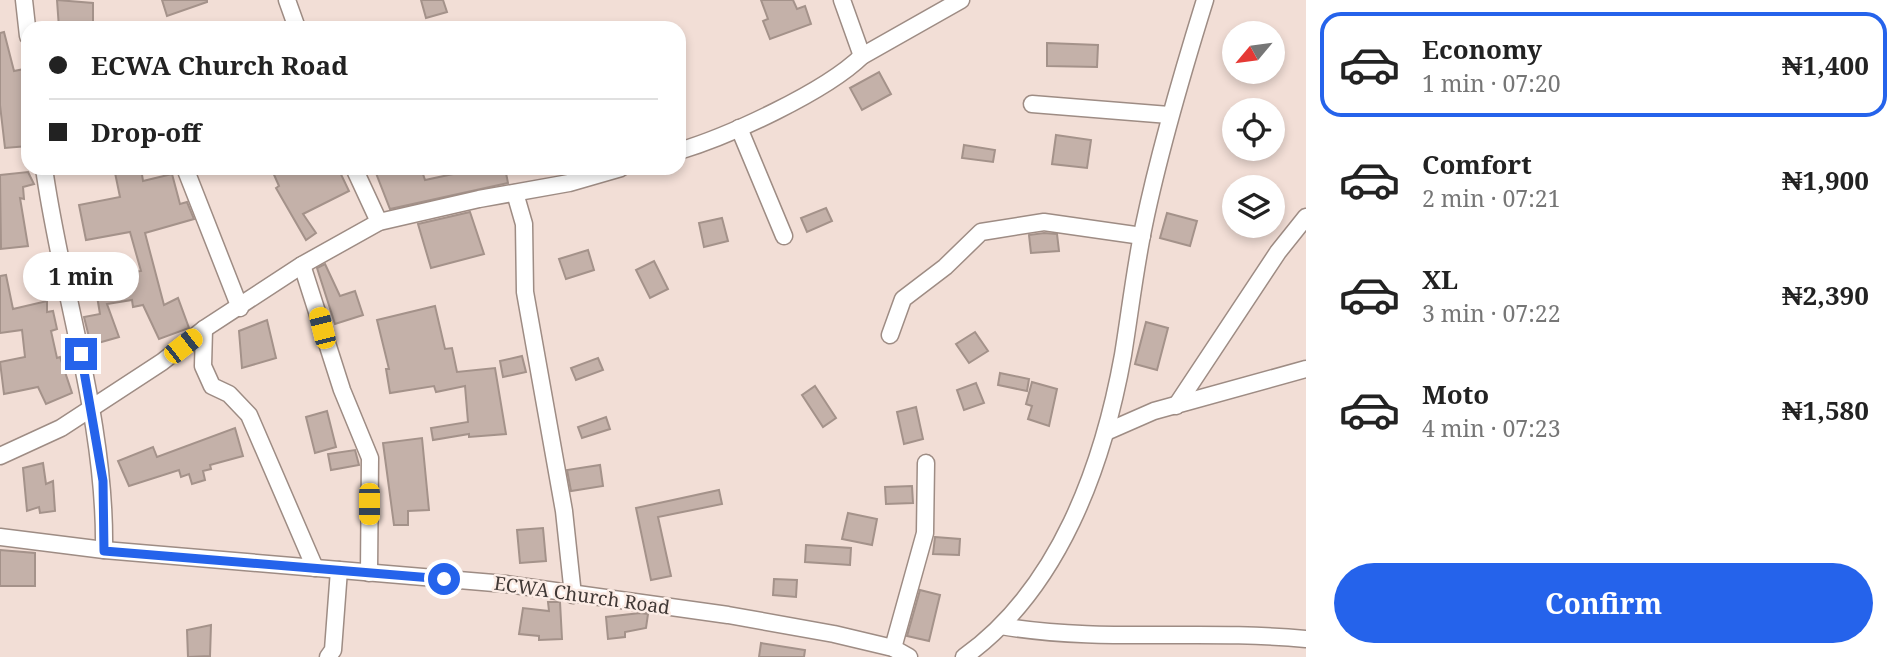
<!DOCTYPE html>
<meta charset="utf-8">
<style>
:root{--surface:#fff;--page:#f6f6f6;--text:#222;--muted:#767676;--line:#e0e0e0;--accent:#2563eb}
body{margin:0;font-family:"Noto Serif",serif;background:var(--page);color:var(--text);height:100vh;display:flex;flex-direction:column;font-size:26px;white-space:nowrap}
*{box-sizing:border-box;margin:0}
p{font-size:23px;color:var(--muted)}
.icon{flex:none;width:38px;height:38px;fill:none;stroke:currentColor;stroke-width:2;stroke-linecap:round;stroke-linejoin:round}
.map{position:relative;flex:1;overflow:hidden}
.sheet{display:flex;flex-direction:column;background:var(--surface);width:595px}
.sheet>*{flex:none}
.hud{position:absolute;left:21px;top:21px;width:665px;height:154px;border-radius:21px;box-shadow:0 4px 10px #0003;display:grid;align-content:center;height:154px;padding:0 28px;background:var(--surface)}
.needle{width:46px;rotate:241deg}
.tools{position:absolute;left:1222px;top:21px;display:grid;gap:14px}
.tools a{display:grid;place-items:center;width:63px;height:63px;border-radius:50%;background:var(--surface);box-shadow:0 4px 10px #0003;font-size:35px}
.end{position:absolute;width:32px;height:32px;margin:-16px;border:9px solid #2563eb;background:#fff;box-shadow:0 0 0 4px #fff}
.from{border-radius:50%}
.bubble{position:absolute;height:49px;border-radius:24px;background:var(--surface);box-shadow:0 4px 10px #0003;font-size:23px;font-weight:700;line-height:49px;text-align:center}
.car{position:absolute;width:21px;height:42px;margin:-21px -10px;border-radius:9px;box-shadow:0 0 5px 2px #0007;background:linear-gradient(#f5c518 24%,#345 0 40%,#f5c518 0 76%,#345 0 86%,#f5c518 0)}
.hud b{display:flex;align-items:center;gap:24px;height:66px;font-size:26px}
.hud b+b{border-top:2px solid var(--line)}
.hud i{width:18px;height:18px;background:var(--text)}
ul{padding:12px 0 0;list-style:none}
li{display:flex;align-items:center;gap:21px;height:105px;margin:0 14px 10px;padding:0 14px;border:4px solid transparent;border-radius:21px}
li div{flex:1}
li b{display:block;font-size:26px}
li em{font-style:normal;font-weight:700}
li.on{border-color:var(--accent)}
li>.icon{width:63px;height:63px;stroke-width:1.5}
.action{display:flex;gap:14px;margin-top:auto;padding:14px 28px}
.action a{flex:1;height:80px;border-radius:42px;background:var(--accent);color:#fff;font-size:28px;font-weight:700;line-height:80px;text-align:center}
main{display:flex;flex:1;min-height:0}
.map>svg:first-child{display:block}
.building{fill:#c4b1a9;stroke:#a4928a;stroke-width:2}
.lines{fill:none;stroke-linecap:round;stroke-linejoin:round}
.minor-casing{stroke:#9e8c84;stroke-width:19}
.minor{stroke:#fff;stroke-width:16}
.route{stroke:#2563eb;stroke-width:9}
.labels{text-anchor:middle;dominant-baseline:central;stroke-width:5;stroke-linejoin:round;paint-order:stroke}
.street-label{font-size:19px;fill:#413936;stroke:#fcece5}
</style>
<main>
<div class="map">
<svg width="1306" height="657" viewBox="0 0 1306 657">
<rect width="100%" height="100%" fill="#f2ded6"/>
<g class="building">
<path d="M57 0 93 3V28H59Z"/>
<path d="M162 0H207V2L167 16Z"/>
<path d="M421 0H443L447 12 426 18Z"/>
<path d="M761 0H793L797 9 805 6 811 24 770 39 763 21 768 19Z"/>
<path d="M4 32 14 71 24 69 28 146 5 148 0 105V33Z"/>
<path d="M1047 43 1098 45 1097 67 1047 66Z"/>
<path d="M879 72 891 94 862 110 850 88Z"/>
<path d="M1056 135 1091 140 1087 168 1052 164Z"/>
<path d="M964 145 995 150 993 162 962 158Z"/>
<path d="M114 168H141L143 181 172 174 180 204 187 202 194 219 145 233 164 305 178 298 189 328 159 339 143 305 133 307 132 300 107 304 119 337 91 345 84 317 100 314 94 278 141 271 130 232 86 240 79 205 120 197Z"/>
<path d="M271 168H338L349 191 303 214 316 233 306 240 276 188 279 186Z"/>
<path d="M374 168H421L425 180 481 168H505L508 183 390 209Z"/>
<path d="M28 172 34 184 23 187 24 199 20 198 28 246 1 249 0 175Z"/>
<path d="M826 208 832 221 807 232 801 218Z"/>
<path d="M470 212 484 254 431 268 418 224Z"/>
<path d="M1167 213 1197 221 1190 246 1160 238Z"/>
<path d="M722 218 728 241 704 247 699 223Z"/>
<path d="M1044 233 1057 234 1059 251 1031 253 1029 235Z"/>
<path d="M588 250 594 270 566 279 559 259Z"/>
<path d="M654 261 668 289 650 298 636 270Z"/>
<path d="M325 264 340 296 355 291 363 315 335 324 317 268Z"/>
<path d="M6 275 13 309 47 301V312L53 311 57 329 51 331 57 358 60 357 72 393 46 404 38 387 4 394 0 362 25 357 22 330 0 333V276Z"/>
<path d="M435 306 445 349 452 348 457 372 495 368 506 434 469 437V434L433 440 431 428 468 422 465 386 436 392 434 386 390 393 386 369H389L377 320Z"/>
<path d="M267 320 276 358 242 368 239 331Z"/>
<path d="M1146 322 1168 328 1157 370 1135 364Z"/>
<path d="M975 332 988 351 969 363 956 344Z"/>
<path d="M522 356 526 372 503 377 500 361Z"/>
<path d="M598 358 603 370 576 380 571 368Z"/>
<path d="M1000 373 1029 379 1027 391 998 385Z"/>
<path d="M1032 382 1057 389 1049 426 1028 419 1032 406 1026 404Z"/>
<path d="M976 383 984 403 964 410 957 390Z"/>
<path d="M815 386 836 418 823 427 802 395Z"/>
<path d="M916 407 923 439 904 444 897 412Z"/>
<path d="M327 411 336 447 315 453 306 417Z"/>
<path d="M606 417 610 429 582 438 578 427Z"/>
<path d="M235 428 243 456 210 465 211 469 203 471 205 480 192 484 189 474 181 477 179 470 129 486 118 461 153 447 157 457Z"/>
<path d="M422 438 429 510 408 511V525H394L383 443Z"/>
<path d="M355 450 359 465 331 470 328 454Z"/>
<path d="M43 463 46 484 53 481 55 511 40 513 39 507 27 511 23 468Z"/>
<path d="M600 465 603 486 571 491 567 470Z"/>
<path d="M912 486 913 503 886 504 885 487Z"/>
<path d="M719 490 722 504 658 517 671 576 651 580 636 508Z"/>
<path d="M848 513 877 519 872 545 842 539Z"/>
<path d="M543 528 546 561 520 563 517 530Z"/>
<path d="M935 537 960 539 959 555 933 554Z"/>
<path d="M806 545 851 548 850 565 805 562Z"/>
<path d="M0 550 35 553V586H0Z"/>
<path d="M774 579 797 580 796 597 773 595Z"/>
<path d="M920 590 940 595 929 641 907 636Z"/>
<path d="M548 602H560L562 639 539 640V636L519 634 523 608 549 611Z"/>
<path d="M640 613 648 614 646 628 625 632V637L608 639 606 617Z"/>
<path d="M211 625 210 656 188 657 187 630Z"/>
<path d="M761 643 805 650 804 657H759Z"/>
</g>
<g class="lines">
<defs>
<g id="minor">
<path d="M24 0 28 36"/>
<path d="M287 0 297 28"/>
<path d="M842 0 862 56"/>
<path d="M1032 104 1169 115"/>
<path d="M739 128 784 236"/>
<path d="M679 151C729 136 825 92 862 56L961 0"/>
<path d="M44 168C62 296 106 420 104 550"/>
<path d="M185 168 240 308"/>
<path d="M354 168 379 222"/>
<path d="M515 193 524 224 525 292 564 511 573 595"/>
<path d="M302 265 342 390 370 458 369 573"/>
<path d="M204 329 203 366 212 386 229 394 249 415 315 568"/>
<path d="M890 335 903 299 945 267 981 232 1044 222 1142 236"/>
<path d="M1176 406 1278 252 1306 217"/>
<path d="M1106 432 1154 411 1306 369"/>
<path d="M0 456 61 428 162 362 204 329 302 265 379 222 479 199 569 183 621 168"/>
<path d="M0 537 104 550 506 584 728 615 834 634 893 648 909 657"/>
<path d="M1001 626C1102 643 1203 629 1306 639"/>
<path d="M893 648 925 533 926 463"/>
<path d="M328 657 333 650 339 570"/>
<path d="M964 657C1059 589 1103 466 1123 355 1130 312 1135 268 1144 225 1160 148 1182 74 1205 0"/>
</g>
</defs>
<use href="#minor" class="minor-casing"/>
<use href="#minor" class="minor"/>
</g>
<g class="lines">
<path class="route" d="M81 354 103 481 104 551 444 579"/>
</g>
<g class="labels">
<g class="street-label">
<text transform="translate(582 595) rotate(8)">ECWA Church Road</text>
</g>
</g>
</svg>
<div class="tools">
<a><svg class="needle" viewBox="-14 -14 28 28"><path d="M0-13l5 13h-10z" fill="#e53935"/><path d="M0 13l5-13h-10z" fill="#767676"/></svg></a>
<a><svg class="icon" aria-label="locate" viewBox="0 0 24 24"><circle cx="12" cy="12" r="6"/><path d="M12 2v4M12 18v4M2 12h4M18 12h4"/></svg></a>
<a><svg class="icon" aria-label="layers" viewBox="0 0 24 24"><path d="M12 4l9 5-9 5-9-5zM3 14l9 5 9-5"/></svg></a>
</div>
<i class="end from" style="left:444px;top:579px"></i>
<i class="end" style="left:81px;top:354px"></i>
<div class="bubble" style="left:23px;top:252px;width:116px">1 min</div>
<i class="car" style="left:322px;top:328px;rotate:346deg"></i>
<i class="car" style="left:183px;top:346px;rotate:52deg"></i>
<i class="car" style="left:369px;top:504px;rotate:180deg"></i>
<div class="hud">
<b><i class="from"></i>ECWA Church Road</b>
<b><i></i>Drop-off</b>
</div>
</div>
<section class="sheet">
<ul>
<li class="on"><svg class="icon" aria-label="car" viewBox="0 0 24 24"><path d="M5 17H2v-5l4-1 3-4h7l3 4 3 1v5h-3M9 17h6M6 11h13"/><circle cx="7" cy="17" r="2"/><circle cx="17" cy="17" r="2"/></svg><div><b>Economy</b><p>1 min · 07:20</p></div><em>₦1,400</em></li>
<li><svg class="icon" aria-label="car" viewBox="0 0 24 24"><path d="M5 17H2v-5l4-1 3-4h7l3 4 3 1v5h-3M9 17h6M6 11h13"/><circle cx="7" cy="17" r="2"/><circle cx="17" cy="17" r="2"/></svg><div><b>Comfort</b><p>2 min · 07:21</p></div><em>₦1,900</em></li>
<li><svg class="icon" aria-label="car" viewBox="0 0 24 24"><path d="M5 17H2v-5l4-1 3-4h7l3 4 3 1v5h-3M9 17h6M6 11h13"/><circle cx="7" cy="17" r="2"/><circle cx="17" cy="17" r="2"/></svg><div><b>XL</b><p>3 min · 07:22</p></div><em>₦2,390</em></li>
<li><svg class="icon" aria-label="car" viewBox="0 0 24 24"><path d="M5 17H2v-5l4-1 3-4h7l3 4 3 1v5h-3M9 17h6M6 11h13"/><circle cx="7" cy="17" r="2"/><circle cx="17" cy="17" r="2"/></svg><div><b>Moto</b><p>4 min · 07:23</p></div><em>₦1,580</em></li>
</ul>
<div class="action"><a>Confirm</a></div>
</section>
</main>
